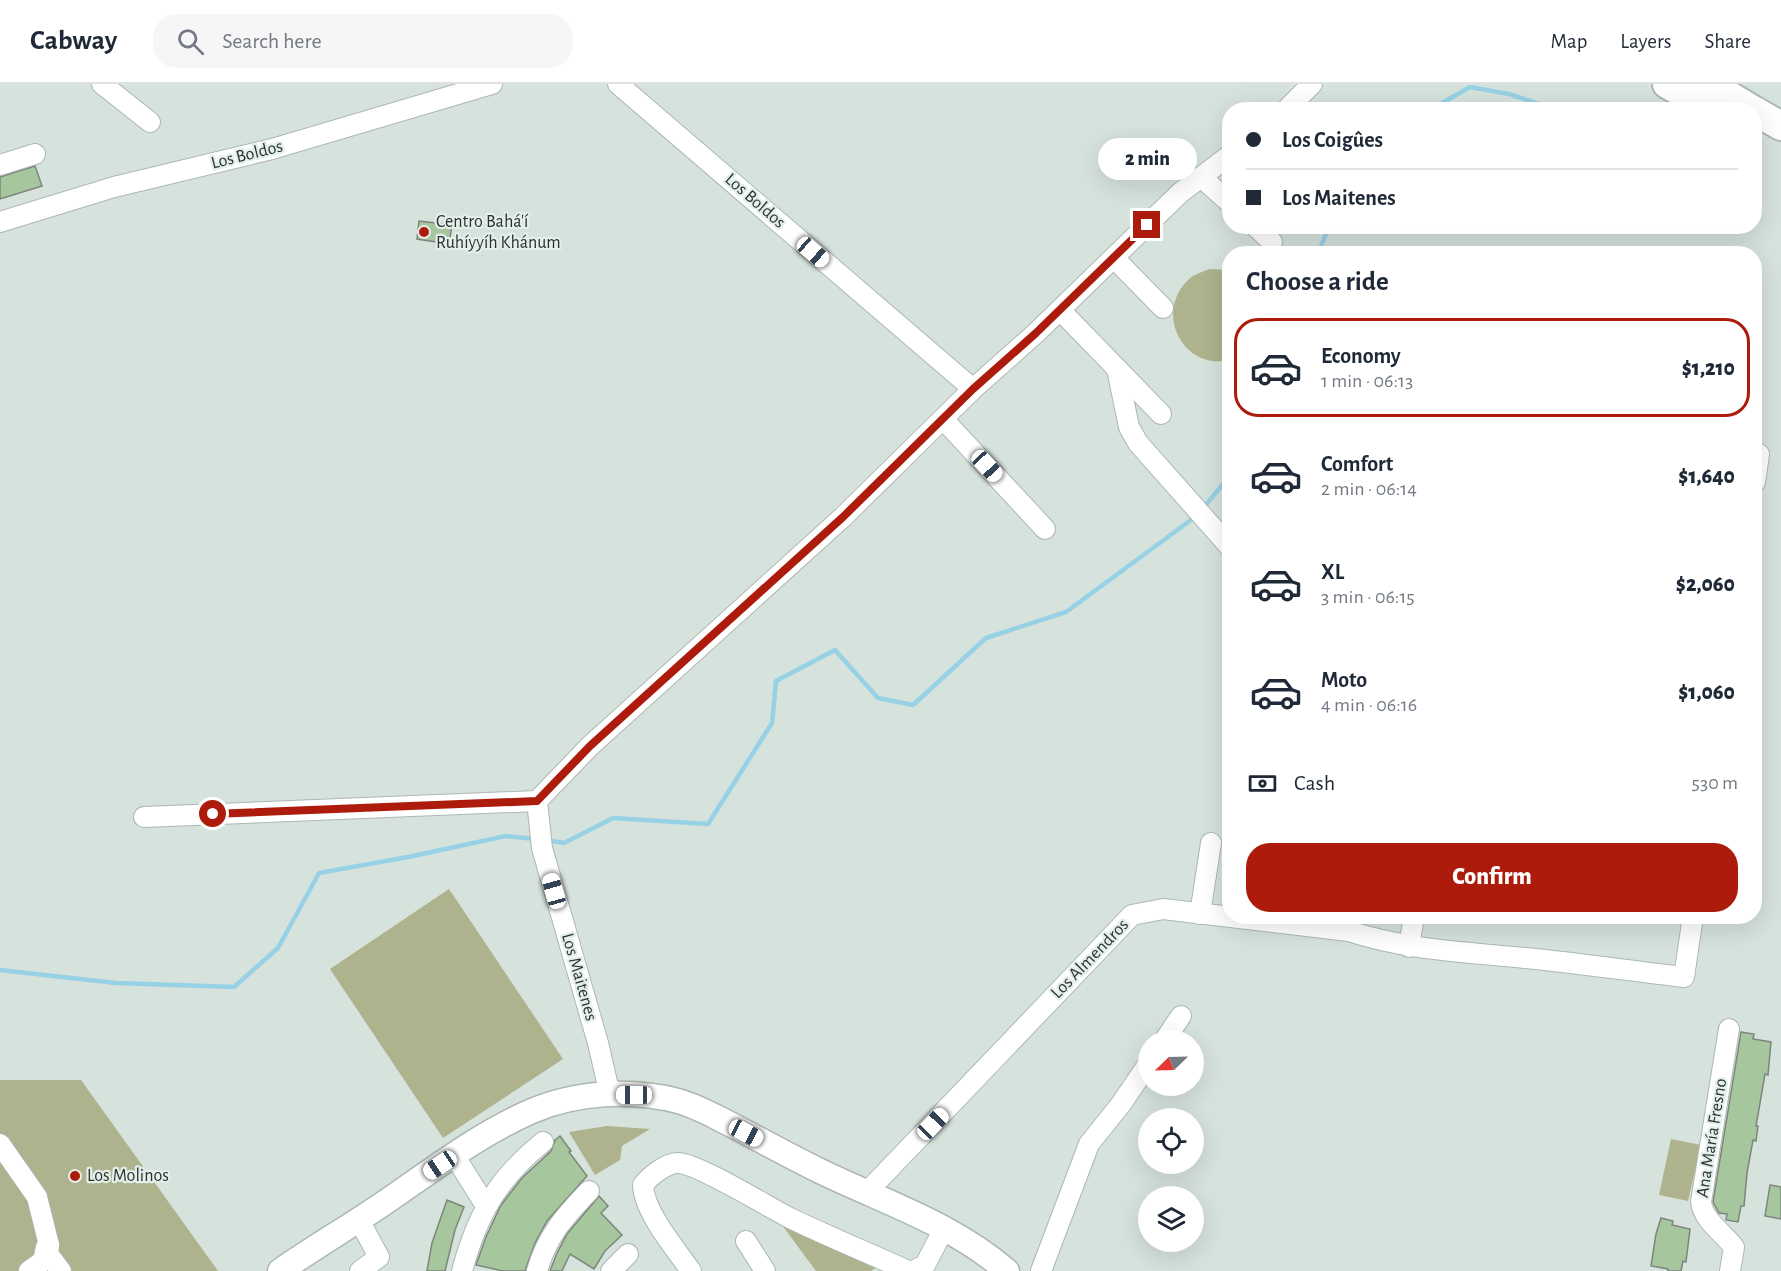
<!DOCTYPE html>
<meta charset="utf-8">
<style>
:root{--surface:#fff;--page:#f6f6f7;--text:#1f2937;--muted:#747a83;--line:#e0e1e3;--accent:#ac1b0c}
body{margin:0;font-family:"Alegreya Sans",sans-serif;background:var(--page);color:var(--text);height:100vh;display:flex;flex-direction:column;font-size:22px;white-space:nowrap}
*{box-sizing:border-box;margin:0}
p{font-size:20px;color:var(--muted)}
.icon{flex:none;width:33px;height:33px;fill:none;stroke:currentColor;stroke-width:2;stroke-linecap:round;stroke-linejoin:round}
.map{position:relative;flex:1;overflow:hidden}
.drawer{position:absolute;left:1222px;top:162px;width:540px;height:678px;display:flex;flex-direction:column;background:var(--surface);border-radius:24px;box-shadow:0 6px 24px #0002}
.drawer>*{flex:none}
.banner{position:absolute;left:1222px;top:18px;width:540px;height:132px;border-radius:24px;box-shadow:0 6px 24px #0002;display:grid;align-content:center;height:132px;padding:0 24px;background:var(--surface)}
.needle{width:39px;rotate:247deg}
.controls{position:absolute;left:1138px;top:946px;display:grid;gap:12px}
.controls a{display:grid;place-items:center;width:66px;height:66px;border-radius:50%;background:var(--surface);box-shadow:0 6px 24px #0002;font-size:30px}
.end{position:absolute;width:27px;height:27px;margin:-14px;border:8px solid #ac1b0c;background:#fff;box-shadow:0 0 0 3px #fff}
.from{border-radius:50%}
.bubble{position:absolute;height:42px;border-radius:21px;background:var(--surface);box-shadow:0 6px 24px #0002;font-size:20px;font-weight:800;line-height:42px;text-align:center}
.car{position:absolute;width:18px;height:36px;margin:-18px -9px;border-radius:8px;box-shadow:0 0 4px 2px #0007;background:linear-gradient(#fff 24%,#345 0 40%,#fff 0 76%,#345 0 86%,#fff 0)}
.banner b{display:flex;align-items:center;gap:21px;height:57px;font-size:22px}
.banner b+b{border-top:2px solid var(--line)}
.banner i{width:15px;height:15px;background:var(--text)}
ul{padding:0;list-style:none}
li{display:flex;align-items:center;gap:18px;height:99px;margin:0 12px 9px;padding:0 12px;border:3px solid transparent;border-radius:24px}
li div{flex:1}
li b{display:block;font-size:22px}
li em{font-style:normal;font-weight:800}
li.current{border-color:var(--accent)}
li>.icon{width:54px;height:54px;stroke-width:1.5}
h2{padding:0 24px;font-size:27px;line-height:72px}
.pay{display:flex;align-items:center;gap:15px;height:66px;padding:0 24px;font-size:22px}
.pay p{margin-inline-start:auto}
.cta{display:flex;gap:12px;margin-top:auto;padding:12px 24px}
.cta a{flex:1;height:69px;border-radius:24px;background:var(--accent);color:#fff;font-size:24px;font-weight:800;line-height:69px;text-align:center}
header{display:flex;align-items:center;gap:36px;box-sizing:border-box;height:84px;padding:0 30px;background:var(--surface);border-bottom:2px solid var(--line)}
header strong{font-size:28px}
nav{display:flex;gap:33px;margin-inline-start:auto;font-size:21px}
.search{width:420px;height:54px;background:var(--page);display:flex;align-items:center;gap:15px;box-sizing:border-box;padding:0 21px;border-radius:24px;color:var(--muted);font-size:22px}
.map>svg:first-child{display:block}
.green{fill:#aeb28d}
.lines{fill:none;stroke-linecap:round;stroke-linejoin:round}
.stream{stroke:#97d1e5;stroke-width:4.5}
.building{fill:#a6c69d;stroke:#7e857c;stroke-width:1.5}
.minor-casing{stroke:#acb8b2;stroke-width:22}
.major-casing{stroke:#acb8b2;stroke-width:27}
.highway-casing{stroke:#acb8b2;stroke-width:32}
.minor{stroke:#fff;stroke-width:20}
.major{stroke:#fff;stroke-width:24}
.highway{stroke:#fff;stroke-width:28}
.route{stroke:#ac1b0c;stroke-width:8}
.poi-dot{fill:#ac1b0c;stroke:#e3efe9;stroke-width:2}
.labels{text-anchor:middle;dominant-baseline:central;stroke-width:4.5;stroke-linejoin:round;paint-order:stroke}
.street-label{font-size:18px;fill:#2d3230;stroke:#e3efe9}
.poi-label{font-size:18px;fill:#2d3230;stroke:#e3efe9;text-anchor:start}
</style>
<header>
<strong>Cabway</strong>
<div class="search"><svg class="icon" aria-label="search" viewBox="0 0 24 24"><circle cx="10" cy="10" r="6"/><path d="M15 15l6 6"/></svg>Search here</div>
<nav><a>Map</a><a>Layers</a><a>Share</a></nav>
</header>
<div class="map">
<svg width="1781" height="1187" viewBox="0 0 1781 1187">
<rect width="100%" height="100%" fill="#d6e2dc"/>
<g class="green">
<path d="M1209 185 1230 186V276C1183 287 1154 229 1188 196 1193 191 1202 188 1209 185Z"/>
<path d="M449 805 563 975 443 1054 330 885Z"/>
<path d="M0 996H81L218 1187H0Z"/>
<path d="M607 1042 650 1045 622 1062 620 1076 595 1091 569 1048Z"/>
<path d="M1671 1055 1701 1061 1688 1117 1659 1111Z"/>
<path d="M779 1137 877 1183 871 1187H816Z"/>
</g>
<g class="lines">
<g class="stream">
<path d="M1430 26 1470 3 1509 10 1557 26"/>
<path d="M1318 170 1329 142"/>
<path d="M1203 424 1230 392"/>
<path d="M546 756 564 759 613 734 708 740 772 639 776 597 835 566 878 614 913 621 986 554 1066 528 1195 433"/>
<path d="M0 886 116 899 234 903 278 864 319 789 408 773 506 752 535 755"/>
</g>
</g>
<g class="building">
<path d="M35 82 42 102 0 115V93Z"/>
<path d="M419 137 452 141 449 160 417 155Z"/>
<path d="M1741 948 1754 950 1753 955 1771 958 1768 991 1765 990 1756 1042H1758L1756 1057 1753 1056 1747 1089 1744 1122H1741L1738 1138 1726 1136 1727 1130 1719 1129 1713 1118Z"/>
<path d="M560 1052 571 1067 569 1068 587 1092 547 1137 535 1159 525 1187H503L476 1181 486 1153 501 1121 522 1094 551 1067 555 1056Z"/>
<path d="M1770 1101 1781 1103V1135L1765 1132Z"/>
<path d="M599 1112 608 1122 601 1129 622 1151 605 1167 594 1185 570 1170 562 1187H550L557 1169 567 1150Z"/>
<path d="M447 1116 464 1123 455 1146 445 1187H427L432 1159Z"/>
<path d="M1661 1134 1673 1137 1672 1141 1690 1145 1686 1178 1683 1177 1681 1187H1668V1185L1651 1182 1656 1150Z"/>
</g>
<g class="lines">
<defs>
<g id="minor">
<path d="M102 0 150 38"/>
<path d="M618 0 973 305"/>
<path d="M1286 26 1312 0"/>
<path d="M0 81 35 70"/>
<path d="M1201 93 1230 119"/>
<path d="M0 138 114 103 272 65 492 0"/>
<path d="M1255 142 1272 158"/>
<path d="M1114 174 1163 224"/>
<path d="M1060 226 1161 330"/>
<path d="M1117 285 1129 343 1138 359 1230 463"/>
<path d="M943 335 1045 445"/>
<path d="M1755 398 1759 370"/>
<path d="M144 733 537 717"/>
<path d="M1200 830 1211 759"/>
<path d="M1409 863 1414 832"/>
<path d="M1729 945 1701 1118C1703 1136 1724 1150 1734 1163L1730 1187"/>
<path d="M1164 957 1181 932"/>
<path d="M610 1011 598 959 542 764 537 717 590 662 843 433 973 305 1036 249 1180 109 1230 71"/>
<path d="M0 1060 37 1113 49 1161 48 1170 61 1187"/>
<path d="M454 1071 486 1122"/>
<path d="M867 1108 1132 831 1163 825 1349 847C1406 866 1466 868 1525 874 1578 879 1631 887 1684 893L1693 832"/>
<path d="M359 1136 379 1173 360 1187"/>
<path d="M746 1157 765 1187"/>
<path d="M29 1187 43 1177 46 1163 49 1161"/>
<path d="M462 1187C477 1131 498 1094 543 1058"/>
<path d="M537 1187C547 1152 564 1133 589 1107"/>
<path d="M611 1187 628 1170"/>
<path d="M691 1187C675 1164 644 1128 643 1101 650 1092 666 1079 678 1079 697 1079 768 1123 790 1134 829 1153 869 1169 908 1187"/>
<path d="M913 1187 925 1181 945 1143"/>
<path d="M1041 1187 1089 1060 1121 1020 1149 979"/>
</g>
<path id="major" d="M280 1187C316 1162 354 1140 390 1115 435 1084 481 1049 532 1027 576 1008 632 1005 678 1017 696 1022 712 1031 728 1039 759 1055 789 1072 820 1087 886 1119 951 1139 1007 1187"/>
<g id="highway">
<path d="M1667 0 1713 26"/>
<path d="M1710 0 1753 26"/>
<path d="M1755 27 1781 42"/>
</g>
</defs>
<use href="#minor" class="minor-casing"/>
<use href="#major" class="major-casing"/>
<use href="#highway" class="highway-casing"/>
<use href="#minor" class="minor"/>
<use href="#major" class="major"/>
<use href="#highway" class="highway"/>
</g>
<g class="lines">
<path class="route" d="M213 730 537 717 590 662 843 433 973 305 1036 249 1147 141"/>
</g>
<g class="poi-dot">
<circle cx="424" cy="148" r="6"/>
<circle cx="75" cy="1092" r="6"/>
</g>
<g class="labels">
<g class="street-label">
<text transform="translate(247 71) rotate(-14)">Los Boldos</text>
<text transform="translate(755 117) rotate(41)">Los Boldos</text>
<text transform="translate(1090 875) rotate(-46)">Los Almendros</text>
<text transform="translate(579 893) rotate(74)">Los Maitenes</text>
<text transform="translate(1712 1054) rotate(-81)">Ana María Fresno</text>
</g>
<g class="poi-label">
<text x="436" y="138">Centro Bahá'í<tspan x="436" dy="21">Ruhíyyíh Khánum</tspan></text>
<text x="87" y="1092">Los Molinos</text>
</g>
</g>
</svg>
<div class="controls">
<a><svg class="needle" viewBox="-14 -14 28 28"><path d="M0-13l5 13h-10z" fill="#e53935"/><path d="M0 13l5-13h-10z" fill="#747a83"/></svg></a>
<a><svg class="icon" aria-label="locate" viewBox="0 0 24 24"><circle cx="12" cy="12" r="6"/><path d="M12 2v4M12 18v4M2 12h4M18 12h4"/></svg></a>
<a><svg class="icon" aria-label="layers" viewBox="0 0 24 24"><path d="M12 4l9 5-9 5-9-5zM3 14l9 5 9-5"/></svg></a>
</div>
<i class="end from" style="left:213px;top:730px"></i>
<i class="end" style="left:1147px;top:141px"></i>
<div class="bubble" style="left:1098px;top:54px;width:99px">2 min</div>
<i class="car" style="left:813px;top:168px;rotate:131deg"></i>
<i class="car" style="left:987px;top:382px;rotate:137deg"></i>
<i class="car" style="left:554px;top:807px;rotate:344deg"></i>
<i class="car" style="left:634px;top:1011px;rotate:270deg"></i>
<i class="car" style="left:933px;top:1040px;rotate:44deg"></i>
<i class="car" style="left:746px;top:1049px;rotate:118deg"></i>
<i class="car" style="left:440px;top:1081px;rotate:236deg"></i>
<div class="banner">
<b><i class="from"></i>Los Coigûes</b>
<b><i></i>Los Maitenes</b>
</div>
<section class="drawer">
<h2>Choose a ride</h2>
<ul>
<li class="current"><svg class="icon" aria-label="car" viewBox="0 0 24 24"><path d="M5 17H2v-5l4-1 3-4h7l3 4 3 1v5h-3M9 17h6M6 11h13"/><circle cx="7" cy="17" r="2"/><circle cx="17" cy="17" r="2"/></svg><div><b>Economy</b><p>1 min · 06:13</p></div><em>$1,210</em></li>
<li><svg class="icon" aria-label="car" viewBox="0 0 24 24"><path d="M5 17H2v-5l4-1 3-4h7l3 4 3 1v5h-3M9 17h6M6 11h13"/><circle cx="7" cy="17" r="2"/><circle cx="17" cy="17" r="2"/></svg><div><b>Comfort</b><p>2 min · 06:14</p></div><em>$1,640</em></li>
<li><svg class="icon" aria-label="car" viewBox="0 0 24 24"><path d="M5 17H2v-5l4-1 3-4h7l3 4 3 1v5h-3M9 17h6M6 11h13"/><circle cx="7" cy="17" r="2"/><circle cx="17" cy="17" r="2"/></svg><div><b>XL</b><p>3 min · 06:15</p></div><em>$2,060</em></li>
<li><svg class="icon" aria-label="car" viewBox="0 0 24 24"><path d="M5 17H2v-5l4-1 3-4h7l3 4 3 1v5h-3M9 17h6M6 11h13"/><circle cx="7" cy="17" r="2"/><circle cx="17" cy="17" r="2"/></svg><div><b>Moto</b><p>4 min · 06:16</p></div><em>$1,060</em></li>
</ul>
<div class="pay"><svg class="icon" aria-label="cash" viewBox="0 0 24 24"><path d="M3 7h18v10H3z"/><circle cx="12" cy="12" r="2"/></svg>Cash<p>530 m</p></div>
<div class="cta"><a>Confirm</a></div>
</section>
</div>
